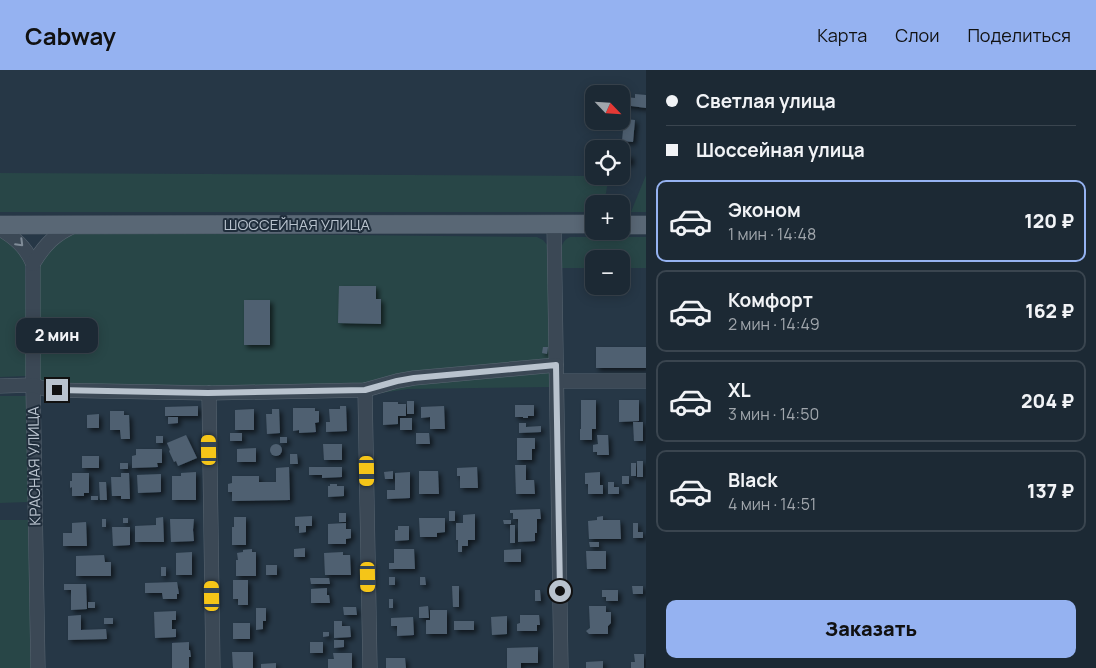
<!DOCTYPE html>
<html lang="ru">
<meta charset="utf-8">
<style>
:root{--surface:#1c2934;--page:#25313c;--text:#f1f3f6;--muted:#a0a6ac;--line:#3a454f;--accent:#95b2f1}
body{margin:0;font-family:Manrope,sans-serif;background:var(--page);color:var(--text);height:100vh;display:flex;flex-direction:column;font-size:19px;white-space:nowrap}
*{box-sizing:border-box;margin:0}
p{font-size:16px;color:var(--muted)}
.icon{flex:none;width:28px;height:28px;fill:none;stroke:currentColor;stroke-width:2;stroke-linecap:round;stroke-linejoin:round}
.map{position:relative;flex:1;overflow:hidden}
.drawer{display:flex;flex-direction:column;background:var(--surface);width:450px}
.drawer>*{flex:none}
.top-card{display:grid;align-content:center;height:110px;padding:0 20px;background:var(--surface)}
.needle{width:32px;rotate:115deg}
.tools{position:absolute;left:585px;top:15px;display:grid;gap:10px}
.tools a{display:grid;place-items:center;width:45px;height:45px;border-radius:10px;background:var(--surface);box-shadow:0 2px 12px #0003,0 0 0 1px var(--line);font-size:25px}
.end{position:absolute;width:22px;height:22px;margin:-11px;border:6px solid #b9c3ce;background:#111;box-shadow:0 0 0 2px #111}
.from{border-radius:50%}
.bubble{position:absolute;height:35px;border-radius:10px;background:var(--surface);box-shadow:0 2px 12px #0003,0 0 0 1px var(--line);font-size:16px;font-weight:800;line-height:35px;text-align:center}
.car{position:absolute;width:15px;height:30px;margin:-15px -8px;border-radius:6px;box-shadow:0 0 4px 1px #0007;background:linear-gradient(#f5c518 24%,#345 0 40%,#f5c518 0 76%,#345 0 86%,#f5c518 0)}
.top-card b{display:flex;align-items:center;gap:18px;height:48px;font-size:19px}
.top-card b+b{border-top:1px solid var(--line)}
.top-card i{width:12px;height:12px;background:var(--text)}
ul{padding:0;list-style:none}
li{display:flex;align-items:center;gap:15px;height:82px;margin:0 10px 8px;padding:0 10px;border:2px solid var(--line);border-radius:10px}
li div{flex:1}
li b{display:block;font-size:19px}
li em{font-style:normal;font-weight:800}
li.on{border-color:var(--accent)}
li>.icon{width:45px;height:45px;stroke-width:1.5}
.button{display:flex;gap:10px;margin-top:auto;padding:10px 20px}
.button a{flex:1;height:58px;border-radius:10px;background:var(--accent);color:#111;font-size:20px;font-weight:800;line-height:58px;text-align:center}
header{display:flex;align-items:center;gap:30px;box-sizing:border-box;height:70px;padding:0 25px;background:var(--accent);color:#111}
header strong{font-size:24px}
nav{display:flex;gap:28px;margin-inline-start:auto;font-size:18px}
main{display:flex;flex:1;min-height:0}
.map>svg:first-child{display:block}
.green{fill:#284647}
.building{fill:#4f6071;filter:url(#shadow)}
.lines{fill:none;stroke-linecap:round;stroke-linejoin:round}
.minor-casing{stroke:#596672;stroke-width:15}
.major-casing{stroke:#475461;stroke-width:19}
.minor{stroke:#3b4855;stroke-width:14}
.major{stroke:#596775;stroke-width:18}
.oneway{stroke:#808c98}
.route{stroke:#b9c3ce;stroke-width:6}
.labels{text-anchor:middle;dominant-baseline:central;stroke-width:4;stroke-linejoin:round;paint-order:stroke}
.street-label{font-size:15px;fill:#b9c3ce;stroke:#1f2d3b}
</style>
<header>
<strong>Cabway</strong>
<nav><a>Карта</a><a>Слои</a><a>Поделиться</a></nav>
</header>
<main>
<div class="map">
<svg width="646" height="598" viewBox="0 0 646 598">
<defs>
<filter id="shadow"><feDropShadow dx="3" dy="3" stdDeviation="2.5" flood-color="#0009"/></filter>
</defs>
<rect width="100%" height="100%" fill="#263746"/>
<g class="green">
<path d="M0 103 594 106H609L604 134H594V142H0Z"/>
<path d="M646 105V142H631Z"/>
<path d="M70 162 537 167 543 170 548 176 553 317 408 319 361 326 223 329 40 325 37 197 44 185Z"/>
<path d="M0 165 15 175 25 193 27 306 0 307Z"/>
<path d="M570 167H646V198H621V189H594V198H561C561 187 558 172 570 167Z"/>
<path d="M0 326H26L28 432 0 433Z"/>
<path d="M0 450H28L31 598H0Z"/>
</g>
<g class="building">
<path d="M635 24 646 25V38L624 35 625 27 635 28Z"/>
<path d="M624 49 635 50 633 72 622 71Z"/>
<path d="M624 85H631V93H623Z"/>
<path d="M339 216H376V229H381V254L338 253Z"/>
<rect x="244" y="230" width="26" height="45"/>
<path d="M543 277H548L547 284 542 283Z"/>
<rect x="596" y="277" width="50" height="21"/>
<path d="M581 330H596V359H592V370H580V359H581Z"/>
<path d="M619 330H639V351L619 352Z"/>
<rect x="407" y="331" width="7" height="13"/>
<path d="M383 332H398V334H406V346H398V354L383 355Z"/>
<path d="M515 335H534V346H528V348H523V347H515Z"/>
<path d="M198 336V346H165V337Z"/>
<path d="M340 336H346L347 361 326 362V352H330L329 339H340Z"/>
<path d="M444 336 445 359H430V347L421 348V337Z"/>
<path d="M293 338H315V341H319V352L315 353 316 362 299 363V360L293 361Z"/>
<path d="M254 339V360H235V340Z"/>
<path d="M272 339H279L280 363 267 364 266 344H272Z"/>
<path d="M110 341H124V345H129L130 369H121L120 360H110Z"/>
<path d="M99 344V358H87V345Z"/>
<path d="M168 347H178V353L168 354Z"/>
<rect x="400" y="348" width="12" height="12"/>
<path d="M633 352H643V371H634Z"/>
<path d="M519 353H526V357L541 356V362L519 363Z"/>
<rect x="230" y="363" width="12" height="8"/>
<path d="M416 363H429L430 374H416Z"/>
<path d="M186 365 197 388 178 396 176 391 174 392 169 381 170 380 167 373Z"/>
<path d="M597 365H608L609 385H597V382H593V375L598 374Z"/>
<rect x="156" y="366" width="7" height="7"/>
<rect x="280" y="367" width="7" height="6"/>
<path d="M517 368H535V379H532V390H517Z"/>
<circle cx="276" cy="380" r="6"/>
<path d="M323 374H342V390H324Z"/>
<path d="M256 378V392H237V379Z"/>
<path d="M136 379H162V393H157L158 397 132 398V386L136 385Z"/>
<path d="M290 384H297L298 394H290Z"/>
<rect x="82" y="386" width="17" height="12"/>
<rect x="637" y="391" width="6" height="16"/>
<rect x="120" y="393" width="8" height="6"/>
<rect x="631" y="393" width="5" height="13"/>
<path d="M515 395H526V410H534L535 424H516Z"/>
<path d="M289 397 290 430 232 431V422H228V414L232 413V406H259V412H276V398Z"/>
<path d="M309 397H342V407L322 408V405H309Z"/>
<path d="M477 397 478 418H460V406H457V398Z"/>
<path d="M393 401V409H385L384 402Z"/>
<path d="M419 401H438L439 424H419Z"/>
<path d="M196 402V430H172V406H181V403Z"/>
<path d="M410 402V428L387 429V420H395V403Z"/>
<path d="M600 402V415H603V424H588V414H585V403Z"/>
<path d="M72 403H89V423H84V426H72V417L70 418V411H72Z"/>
<path d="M121 403H129L130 429H121V426H112L111 407H121Z"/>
<path d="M161 404V422L138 423 137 405Z"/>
<rect x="622" y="406" width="7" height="8"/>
<path d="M99 412H106L107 430H100Z"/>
<path d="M608 412H614V417H619V424H608Z"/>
<path d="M330 414H337V416H344V426L328 427V416H330Z"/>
<rect x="91" y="426" width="7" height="4"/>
<path d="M540 439 541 449H537V463H535V471L518 472V449H513V443H510V440Z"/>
<rect x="449" y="441" width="6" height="10"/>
<rect x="339" y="443" width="7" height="9"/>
<path d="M475 444V470H468V476H462V482H458V470H456V453H463V445Z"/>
<path d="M312 446V456H306V462L299 463V456H295V447Z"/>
<path d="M603 446V450H620L621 469H589L588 451 597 450V447Z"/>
<path d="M163 447 164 472H135V456L156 455V448Z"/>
<path d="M234 447H246V475H232V457H234Z"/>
<rect x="123" y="448" width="5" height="5"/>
<path d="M419 448H445V462L437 463V467H420Z"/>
<rect x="102" y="449" width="4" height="8"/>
<path d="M170 449H194L193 460 194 471 171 472Z"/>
<path d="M503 450H511V454H504Z"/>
<path d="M86 452 87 476H63V463H72V453Z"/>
<path d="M346 453V459H351V468L346 469V474H328V454Z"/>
<path d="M633 453H638V462H643V468H633Z"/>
<rect x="510" y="455" width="5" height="18"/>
<path d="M398 456H409V470L395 471V460H398Z"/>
<path d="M112 457H130V475L113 476Z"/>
<path d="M589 472H599V477H590Z"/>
<path d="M305 478V487H294V479Z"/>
<path d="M252 479V482H256V506H236V490H238L237 483 243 482V480Z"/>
<path d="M394 479H414L415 499H389V493H394Z"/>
<path d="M521 479V492H504V480Z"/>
<path d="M586 481H606V499H587Z"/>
<path d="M192 482V505H176V483Z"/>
<path d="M343 482V485H350L351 505H325L324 483Z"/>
<path d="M104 485 105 492H111V506H76V486Z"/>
<rect x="266" y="495" width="11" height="10"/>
<rect x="161" y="497" width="5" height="9"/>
<rect x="389" y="507" width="6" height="8"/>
<path d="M420 507H425L426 515H420Z"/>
<path d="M310 508H329L330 514H311Z"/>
<path d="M233 510H248V535H238V529H233Z"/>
<path d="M177 512 179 524H177V529H163L162 523H145V513Z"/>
<path d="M64 514H86L87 539 71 540V520H64Z"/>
<path d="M452 516H459V537H453Z"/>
<path d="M632 516H643V524H633Z"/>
<path d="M327 518V525H329L330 533H311V519Z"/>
<path d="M535 520H540L541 531H535Z"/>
<path d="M602 520H618V531H606V527H602Z"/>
<rect x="389" y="529" width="4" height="9"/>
<rect x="88" y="532" width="7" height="6"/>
<path d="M428 536 429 548H419V537Z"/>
<path d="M589 536H606V542H611V553L608 556V564H589L586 561 590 558Z"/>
<path d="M343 537H356L357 545H344Z"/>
<path d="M256 538H266V551H263V559L256 560Z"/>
<path d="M430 540H447V564H426V550H430Z"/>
<path d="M176 541V550H172V559H176V567L155 568 154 542Z"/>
<path d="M81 545V560L106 559 107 569 68 570V546Z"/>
<path d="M520 545H539L540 555H537V561H517V554L520 553Z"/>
<path d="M507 546V564L492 565 491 547Z"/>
<path d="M413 547 414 565 397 566V556H391V548Z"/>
<rect x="104" y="548" width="9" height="6"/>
<path d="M334 551H342V556H350L351 567 334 568Z"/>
<rect x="454" y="551" width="20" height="9"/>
<rect x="233" y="553" width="17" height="16"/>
<path d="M323 562H329V566L323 567Z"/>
<path d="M334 570H344V577L334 578Z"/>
<path d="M189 572V580H190L191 587H189V598H172V573Z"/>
<rect x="310" y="572" width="13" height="11"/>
<path d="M538 577V593H521V598H507V578Z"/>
<path d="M232 582H253V598H233Z"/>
<path d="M333 583H352V598H328V589H334Z"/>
<path d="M634 584H644V598H631V592H635Z"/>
<path d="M386 588H405L406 598H386Z"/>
<path d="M603 591V598H586V592Z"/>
<path d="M276 593V598H261V594Z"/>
</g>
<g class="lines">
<defs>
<g id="minor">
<path d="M554 154 561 598"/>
<path d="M0 159C15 168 26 177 33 194V315L38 598"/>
<path d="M33 194C45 174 55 164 76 155"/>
<path d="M557 311H646"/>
<path d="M0 316 33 315 49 320 209 323 365 320 397 311 414 308 556 295"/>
<path d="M365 320 370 598"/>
<path d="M209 323 213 598"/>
</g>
<g id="major">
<path d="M0 155 594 154"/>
<path d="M621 155H646"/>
</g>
</defs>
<use href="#minor" class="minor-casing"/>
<use href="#major" class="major-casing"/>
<use href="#minor" class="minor"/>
<use href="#major" class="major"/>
</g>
<defs><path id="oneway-chevron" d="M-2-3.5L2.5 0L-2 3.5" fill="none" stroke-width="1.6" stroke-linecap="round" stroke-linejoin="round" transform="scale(1.25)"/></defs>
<use class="oneway" href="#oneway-chevron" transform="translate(20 173) rotate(45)"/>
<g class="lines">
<path class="route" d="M57 320 208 323 365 320 397 311 414 308 556 295 560 521"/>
</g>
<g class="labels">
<g class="street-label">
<text x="297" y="154">ШОССЕЙНАЯ УЛИЦА</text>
<text transform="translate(34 396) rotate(-91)">КРАСНАЯ УЛИЦА</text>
</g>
</g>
</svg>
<div class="tools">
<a><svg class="needle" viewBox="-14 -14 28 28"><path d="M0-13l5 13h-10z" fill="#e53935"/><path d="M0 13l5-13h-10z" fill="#a0a6ac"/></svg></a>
<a><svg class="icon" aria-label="locate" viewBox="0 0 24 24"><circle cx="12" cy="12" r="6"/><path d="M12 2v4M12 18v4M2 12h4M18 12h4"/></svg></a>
<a>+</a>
<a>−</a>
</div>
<i class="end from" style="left:560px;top:521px"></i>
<i class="end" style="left:57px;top:320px"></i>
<div class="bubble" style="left:16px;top:248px;width:82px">2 мин</div>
<i class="car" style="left:209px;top:380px;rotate:359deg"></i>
<i class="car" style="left:367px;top:401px;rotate:179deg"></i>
<i class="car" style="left:368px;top:507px;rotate:179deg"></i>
<i class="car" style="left:212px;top:526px;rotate:359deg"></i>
</div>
<section class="drawer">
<div class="top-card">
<b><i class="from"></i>Светлая улица</b>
<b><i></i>Шоссейная улица</b>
</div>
<ul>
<li class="on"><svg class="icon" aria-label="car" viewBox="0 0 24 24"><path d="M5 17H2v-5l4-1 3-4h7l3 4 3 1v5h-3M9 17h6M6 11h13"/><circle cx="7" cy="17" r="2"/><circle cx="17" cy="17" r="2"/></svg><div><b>Эконом</b><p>1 мин · 14:48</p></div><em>120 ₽</em></li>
<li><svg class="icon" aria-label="car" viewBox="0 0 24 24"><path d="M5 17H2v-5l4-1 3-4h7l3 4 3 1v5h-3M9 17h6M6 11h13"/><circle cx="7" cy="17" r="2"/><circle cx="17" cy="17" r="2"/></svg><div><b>Комфорт</b><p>2 мин · 14:49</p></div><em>162 ₽</em></li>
<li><svg class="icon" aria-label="car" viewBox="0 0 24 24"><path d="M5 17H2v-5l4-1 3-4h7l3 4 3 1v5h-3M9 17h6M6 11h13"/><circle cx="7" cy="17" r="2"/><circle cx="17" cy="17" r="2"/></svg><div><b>XL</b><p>3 мин · 14:50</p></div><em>204 ₽</em></li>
<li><svg class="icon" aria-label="car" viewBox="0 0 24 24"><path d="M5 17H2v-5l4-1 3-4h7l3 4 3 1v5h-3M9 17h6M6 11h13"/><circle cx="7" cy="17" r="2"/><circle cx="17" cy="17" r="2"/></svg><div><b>Black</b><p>4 мин · 14:51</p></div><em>137 ₽</em></li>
</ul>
<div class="button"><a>Заказать</a></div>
</section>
</main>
